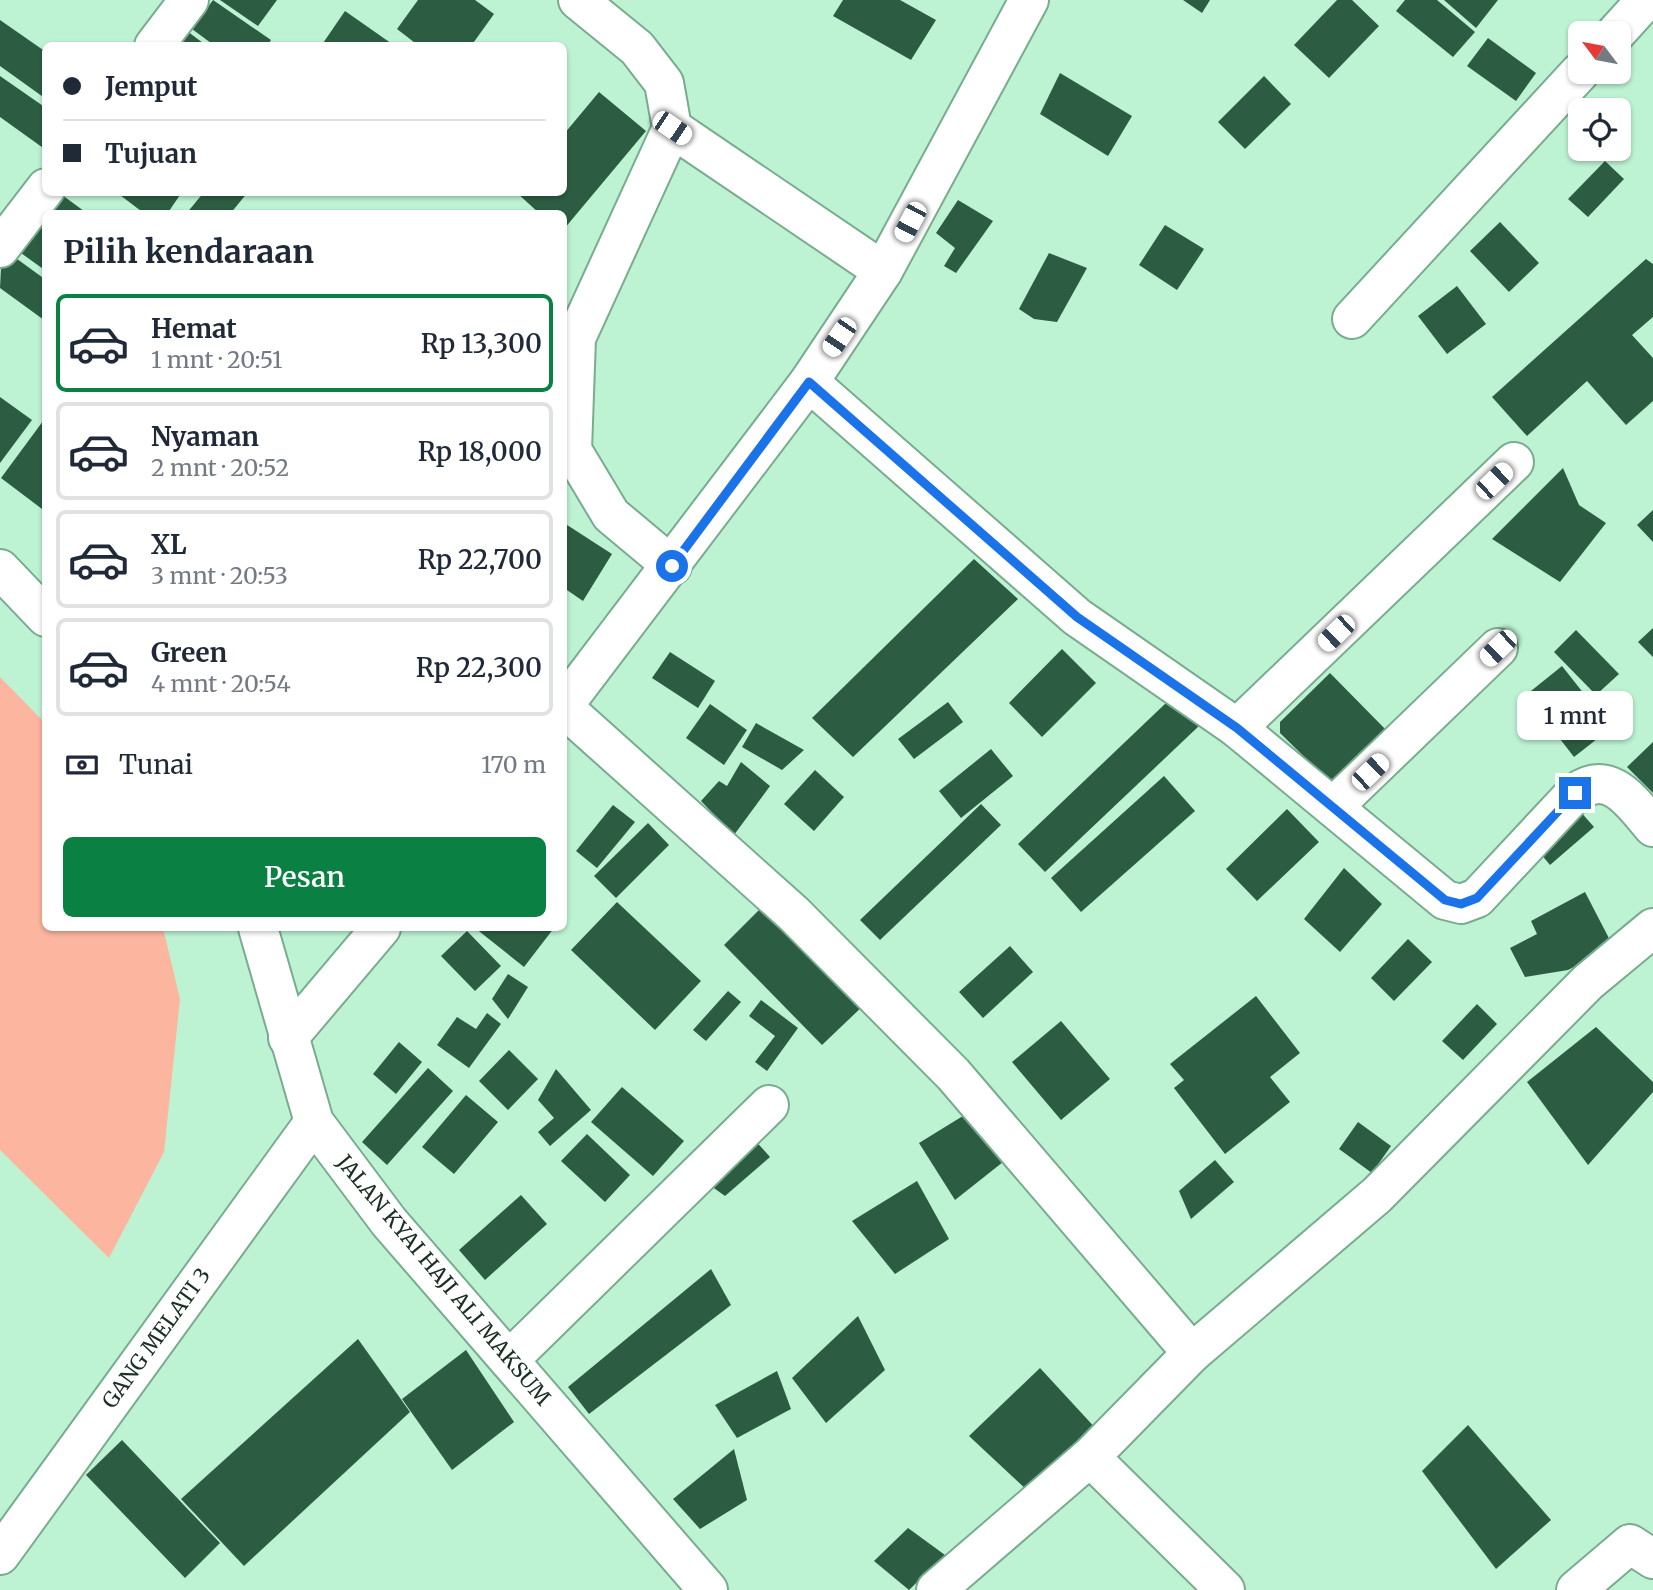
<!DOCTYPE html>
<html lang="id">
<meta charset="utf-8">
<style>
:root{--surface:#fff;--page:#f2f2f3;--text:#1f2937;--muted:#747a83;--line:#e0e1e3;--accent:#0b8043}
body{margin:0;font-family:Merriweather,serif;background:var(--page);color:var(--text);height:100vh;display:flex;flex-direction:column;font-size:26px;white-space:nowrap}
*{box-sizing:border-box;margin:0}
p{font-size:23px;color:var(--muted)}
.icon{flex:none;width:38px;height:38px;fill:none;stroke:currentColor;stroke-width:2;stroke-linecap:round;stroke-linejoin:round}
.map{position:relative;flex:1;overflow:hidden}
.sheet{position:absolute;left:42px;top:210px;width:525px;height:721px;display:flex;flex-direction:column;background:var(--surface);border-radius:10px;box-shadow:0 2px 5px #0004}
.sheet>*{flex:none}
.top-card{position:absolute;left:42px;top:42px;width:525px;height:154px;border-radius:10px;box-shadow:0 2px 5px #0004;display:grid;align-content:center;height:154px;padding:0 21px;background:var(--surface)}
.needle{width:46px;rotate:302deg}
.buttons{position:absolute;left:1568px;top:21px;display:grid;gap:14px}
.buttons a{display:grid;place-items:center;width:63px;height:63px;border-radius:10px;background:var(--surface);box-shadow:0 2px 5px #0004;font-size:35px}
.end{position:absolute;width:32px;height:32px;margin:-16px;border:9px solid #1a73e8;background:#fff;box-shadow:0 0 0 4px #fff}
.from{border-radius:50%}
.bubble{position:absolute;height:49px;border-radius:10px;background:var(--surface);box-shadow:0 2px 5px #0004;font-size:23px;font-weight:600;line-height:49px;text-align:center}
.car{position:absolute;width:21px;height:42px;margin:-21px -10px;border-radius:9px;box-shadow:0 0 5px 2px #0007;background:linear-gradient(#fff 24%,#345 0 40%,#fff 0 76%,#345 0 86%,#fff 0)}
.top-card b{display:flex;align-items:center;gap:24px;height:66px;font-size:26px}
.top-card b+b{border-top:2px solid var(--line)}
.top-card i{width:18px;height:18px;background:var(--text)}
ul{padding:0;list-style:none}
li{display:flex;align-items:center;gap:21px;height:98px;margin:0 14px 10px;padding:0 7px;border:4px solid var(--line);border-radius:10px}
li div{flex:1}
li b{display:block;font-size:26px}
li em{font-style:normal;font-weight:600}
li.selected{border-color:var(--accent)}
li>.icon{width:63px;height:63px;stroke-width:1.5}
h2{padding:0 21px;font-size:32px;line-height:84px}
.pay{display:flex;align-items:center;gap:18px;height:77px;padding:0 21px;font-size:26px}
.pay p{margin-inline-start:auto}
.cta{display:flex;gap:14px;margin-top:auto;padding:14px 21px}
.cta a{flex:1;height:80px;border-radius:10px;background:var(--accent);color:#fff;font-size:28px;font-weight:600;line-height:80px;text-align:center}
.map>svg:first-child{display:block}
.green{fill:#fcb59e}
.building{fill:#2c5d43}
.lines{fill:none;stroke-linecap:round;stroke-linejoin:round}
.minor-casing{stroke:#79ac8f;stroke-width:42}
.minor{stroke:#fff;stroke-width:38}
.route{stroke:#1a73e8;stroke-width:9}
.labels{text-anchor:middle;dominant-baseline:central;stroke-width:7;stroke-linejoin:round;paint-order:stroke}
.street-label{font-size:21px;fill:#1a2f23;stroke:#fff}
</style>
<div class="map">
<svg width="1653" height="1590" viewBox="0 0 1653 1590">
<rect width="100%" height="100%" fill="#bdf3d3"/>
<path class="green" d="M0 677 45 723 46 928H163L180 999 164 1152 109 1258 0 1150Z"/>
<g class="building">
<path d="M213 0 271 40 267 46H215L192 29Z"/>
<path d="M220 0H277L258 26Z"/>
<path d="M418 0H475L494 14 471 46H419L397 29Z"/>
<path d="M843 0H900L936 20 911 60 833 16Z"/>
<path d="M1183 0H1210L1202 13Z"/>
<path d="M1337 0H1352L1379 26 1329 78 1294 45Z"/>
<path d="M1405 0H1437L1475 32 1453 57 1396 11Z"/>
<path d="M1444 0H1498L1476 28Z"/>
<path d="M345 11 395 46H321Z"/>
<path d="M0 20 46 52V99L0 66Z"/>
<path d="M187 31 207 46H176Z"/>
<path d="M1488 38 1536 73 1516 101 1467 66Z"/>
<path d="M1060 73 1132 116 1108 156 1040 114Z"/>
<path d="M0 76 46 108V150L0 117Z"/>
<path d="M1264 76 1291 104 1245 149 1218 122Z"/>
<path d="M599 92 646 131 564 229V214H540L516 192H564V134Z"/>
<path d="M1605 161 1624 179 1588 217 1568 199Z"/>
<path d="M58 192 88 214H46V271L7 243Z"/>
<path d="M116 192H182L167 214H145Z"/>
<path d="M204 192H248L230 214H186Z"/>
<path d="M958 200 993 221 956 273 944 266 955 248 936 233Z"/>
<path d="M1500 222 1539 263 1509 292 1470 251Z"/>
<path d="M1165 225 1204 249 1177 290 1139 265Z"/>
<path d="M2 248 46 280 44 320 0 288Z"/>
<path d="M1049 253 1087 268 1057 322 1034 319 1019 309Z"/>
<path d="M1646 259 1653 264V317L1632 335 1653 358V401L1626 425 1587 381 1527 436 1492 397Z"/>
<path d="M1457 286 1486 324 1447 354 1418 316Z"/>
<path d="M0 397 32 420 0 463Z"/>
<path d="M46 417V512L1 478Z"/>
<path d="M1563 468 1579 505 1606 523 1560 582 1492 539Z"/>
<path d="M1653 510V542L1637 525Z"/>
<path d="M564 523 612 554 583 601 564 588Z"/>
<path d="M974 559 1018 599 853 757 812 718Z"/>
<path d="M1653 628V657L1638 642Z"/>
<path d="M1576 630 1619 674 1596 695 1554 652Z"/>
<path d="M1062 649 1096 683 1042 737 1009 703Z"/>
<path d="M670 652 715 681 698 708 652 678Z"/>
<path d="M1562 666 1611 728 1574 757 1526 695Z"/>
<path d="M1330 673 1391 735 1336 788 1280 733V722Z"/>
<path d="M948 702 963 722 914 759 898 739Z"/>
<path d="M1166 703 1200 725 1045 872 1018 844Z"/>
<path d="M710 704 747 730 724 765 686 738Z"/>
<path d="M756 723 804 750 782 770 742 747Z"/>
<path d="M1653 742V793L1627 767Z"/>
<path d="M991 749 1013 776 961 818 939 791Z"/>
<path d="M741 762 770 786 734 835 701 801 719 781 727 786Z"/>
<path d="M815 770 844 797 814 831 784 804Z"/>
<path d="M1164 776 1195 811 1081 912 1051 878Z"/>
<path d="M981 804 1001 825 880 940 860 920Z"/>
<path d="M613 805 635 822 597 868 576 851Z"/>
<path d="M1287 809 1319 842 1257 901 1226 869Z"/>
<path d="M1579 810 1594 827 1550 865 1535 847Z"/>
<path d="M648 823 669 845 616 898 594 876Z"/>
<path d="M1344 868 1382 904 1340 952 1304 919Z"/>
<path d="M1585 892 1613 946 1568 970 1525 977 1510 948 1537 934 1531 921Z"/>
<path d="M617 902 701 981 655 1030 571 950Z"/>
<path d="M767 902 866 1003 822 1045 724 945Z"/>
<path d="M475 928H554L524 967Z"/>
<path d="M467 931 501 966 475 991 441 956Z"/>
<path d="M1408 939 1432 962 1394 1001 1371 978Z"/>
<path d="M1010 946 1033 972 983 1018 959 992Z"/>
<path d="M508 974 528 987 508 1019 492 999Z"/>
<path d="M728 991 741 1002 706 1041 693 1030Z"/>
<path d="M1256 996 1300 1053 1270 1077 1290 1102 1225 1154 1174 1088 1184 1080 1170 1064Z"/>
<path d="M761 1000 798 1028 767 1071 755 1062 775 1036 749 1016Z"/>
<path d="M1477 1004 1497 1024 1463 1060 1442 1041Z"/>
<path d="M487 1013 501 1024 469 1068 437 1045 457 1017 476 1029Z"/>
<path d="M1061 1021 1110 1079 1061 1120 1012 1062Z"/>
<path d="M1596 1027 1653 1082V1092L1588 1165 1527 1082Z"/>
<path d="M399 1042 422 1062 396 1094 373 1074Z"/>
<path d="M509 1050 538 1079 508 1110 479 1081Z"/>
<path d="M428 1068 453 1091 387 1165 362 1142Z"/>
<path d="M556 1069 591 1110 550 1146 538 1132 554 1118 538 1100Z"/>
<path d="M622 1087 684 1141 653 1176 591 1122Z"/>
<path d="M466 1095 498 1122 454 1174 422 1147Z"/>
<path d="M971 1111 1003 1162 955 1200 919 1143Z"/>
<path d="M1358 1122 1391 1146 1372 1173 1339 1149Z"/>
<path d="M587 1134 630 1175 605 1202 561 1161Z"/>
<path d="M752 1137 770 1157 725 1196 704 1181Z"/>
<path d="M1215 1160 1234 1182 1191 1219 1179 1191Z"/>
<path d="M917 1181 949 1239 895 1274 852 1221Z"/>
<path d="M521 1195 547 1224 485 1280 459 1250Z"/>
<path d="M711 1269 731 1305 589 1414 568 1387Z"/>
<path d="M858 1316 885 1370 826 1423 792 1378Z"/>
<path d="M358 1339 410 1412 244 1566 181 1499Z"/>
<path d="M466 1350 514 1422 452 1470 402 1399Z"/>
<path d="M1040 1368 1099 1432 1029 1492 969 1436Z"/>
<path d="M777 1371 791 1409 737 1438 715 1405Z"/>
<path d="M1468 1425 1551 1520 1496 1569 1422 1471Z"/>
<path d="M122 1440 220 1543 185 1578 86 1475Z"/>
<path d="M734 1449 747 1500 700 1529 673 1499Z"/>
<path d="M908 1528 945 1555 909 1590 874 1561Z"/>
</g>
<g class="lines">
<defs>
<g id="minor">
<path d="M578 0 637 48 664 83 672 128 576 338 572 450 611 515 672 566"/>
<path d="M1616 33 1646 0"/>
<path d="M154 46 189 0"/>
<path d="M672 128 883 271"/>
<path d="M0 248 46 188"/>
<path d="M1352 319 1580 72"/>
<path d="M809 382 1077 617 1237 728 1445 900 1461 904 1477 898 1575 793C1610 768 1631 801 1653 827"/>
<path d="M0 569 46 617"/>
<path d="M564 705 809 382 883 271 1029 0"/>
<path d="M564 708 794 914 953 1074 1192 1353"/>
<path d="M1237 728 1514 462"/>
<path d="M1333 807 1498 648"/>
<path d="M258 928 314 1122 389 1222 708 1590"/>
<path d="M288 1038 381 928"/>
<path d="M509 1360 769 1105"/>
<path d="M1090 1457 1225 1590"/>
<path d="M0 1555 314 1122"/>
<path d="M936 1590 1090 1457 1192 1353 1377 1195 1588 982 1653 928"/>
<path d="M1576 1590 1630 1544 1653 1559"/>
</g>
</defs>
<use href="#minor" class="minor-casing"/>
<use href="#minor" class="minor"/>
</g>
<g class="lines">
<path class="route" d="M672 566 809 382 1077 617 1237 728 1445 900 1461 904 1477 898 1575 793"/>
</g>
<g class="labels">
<g class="street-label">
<text transform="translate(444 1280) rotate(50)">JALAN KYAI HAJI ALI MAKSUM</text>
<text transform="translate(156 1338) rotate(-54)">GANG MELATI 3</text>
</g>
</g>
</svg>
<div class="buttons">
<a><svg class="needle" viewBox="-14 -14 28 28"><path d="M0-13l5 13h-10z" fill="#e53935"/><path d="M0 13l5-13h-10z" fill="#747a83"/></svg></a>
<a><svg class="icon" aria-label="locate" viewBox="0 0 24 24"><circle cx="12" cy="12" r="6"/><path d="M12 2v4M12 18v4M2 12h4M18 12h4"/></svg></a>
</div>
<i class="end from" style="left:672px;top:566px"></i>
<i class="end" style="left:1575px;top:793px"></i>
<div class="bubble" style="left:1517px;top:691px;width:116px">1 mnt</div>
<i class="car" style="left:672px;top:128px;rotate:124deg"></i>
<i class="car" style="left:910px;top:222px;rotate:208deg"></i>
<i class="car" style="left:839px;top:337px;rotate:214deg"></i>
<i class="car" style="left:1494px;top:481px;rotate:46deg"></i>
<i class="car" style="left:1336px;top:633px;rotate:226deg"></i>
<i class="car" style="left:1498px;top:648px;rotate:226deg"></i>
<i class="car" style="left:1370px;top:772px;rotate:46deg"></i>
<div class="top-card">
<b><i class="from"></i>Jemput</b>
<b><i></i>Tujuan</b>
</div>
<section class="sheet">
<h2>Pilih kendaraan</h2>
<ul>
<li class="selected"><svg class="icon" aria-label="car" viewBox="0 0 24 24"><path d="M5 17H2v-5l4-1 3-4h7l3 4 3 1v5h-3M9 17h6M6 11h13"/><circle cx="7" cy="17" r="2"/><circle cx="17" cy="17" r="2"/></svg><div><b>Hemat</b><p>1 mnt · 20:51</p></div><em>Rp 13,300</em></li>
<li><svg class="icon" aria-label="car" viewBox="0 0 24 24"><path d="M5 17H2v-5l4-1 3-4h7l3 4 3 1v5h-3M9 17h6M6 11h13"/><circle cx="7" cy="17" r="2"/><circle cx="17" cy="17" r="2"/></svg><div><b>Nyaman</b><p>2 mnt · 20:52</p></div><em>Rp 18,000</em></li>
<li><svg class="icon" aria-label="car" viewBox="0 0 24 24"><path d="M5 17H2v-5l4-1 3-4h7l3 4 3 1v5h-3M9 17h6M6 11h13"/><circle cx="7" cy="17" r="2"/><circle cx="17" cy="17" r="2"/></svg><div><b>XL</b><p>3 mnt · 20:53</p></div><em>Rp 22,700</em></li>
<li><svg class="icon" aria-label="car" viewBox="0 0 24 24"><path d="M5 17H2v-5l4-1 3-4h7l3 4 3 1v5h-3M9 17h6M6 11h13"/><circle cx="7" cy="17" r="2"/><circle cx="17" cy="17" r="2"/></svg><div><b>Green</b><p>4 mnt · 20:54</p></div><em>Rp 22,300</em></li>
</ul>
<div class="pay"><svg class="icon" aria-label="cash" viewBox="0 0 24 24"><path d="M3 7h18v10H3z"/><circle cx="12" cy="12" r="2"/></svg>Tunai<p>170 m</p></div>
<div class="cta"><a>Pesan</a></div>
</section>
</div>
